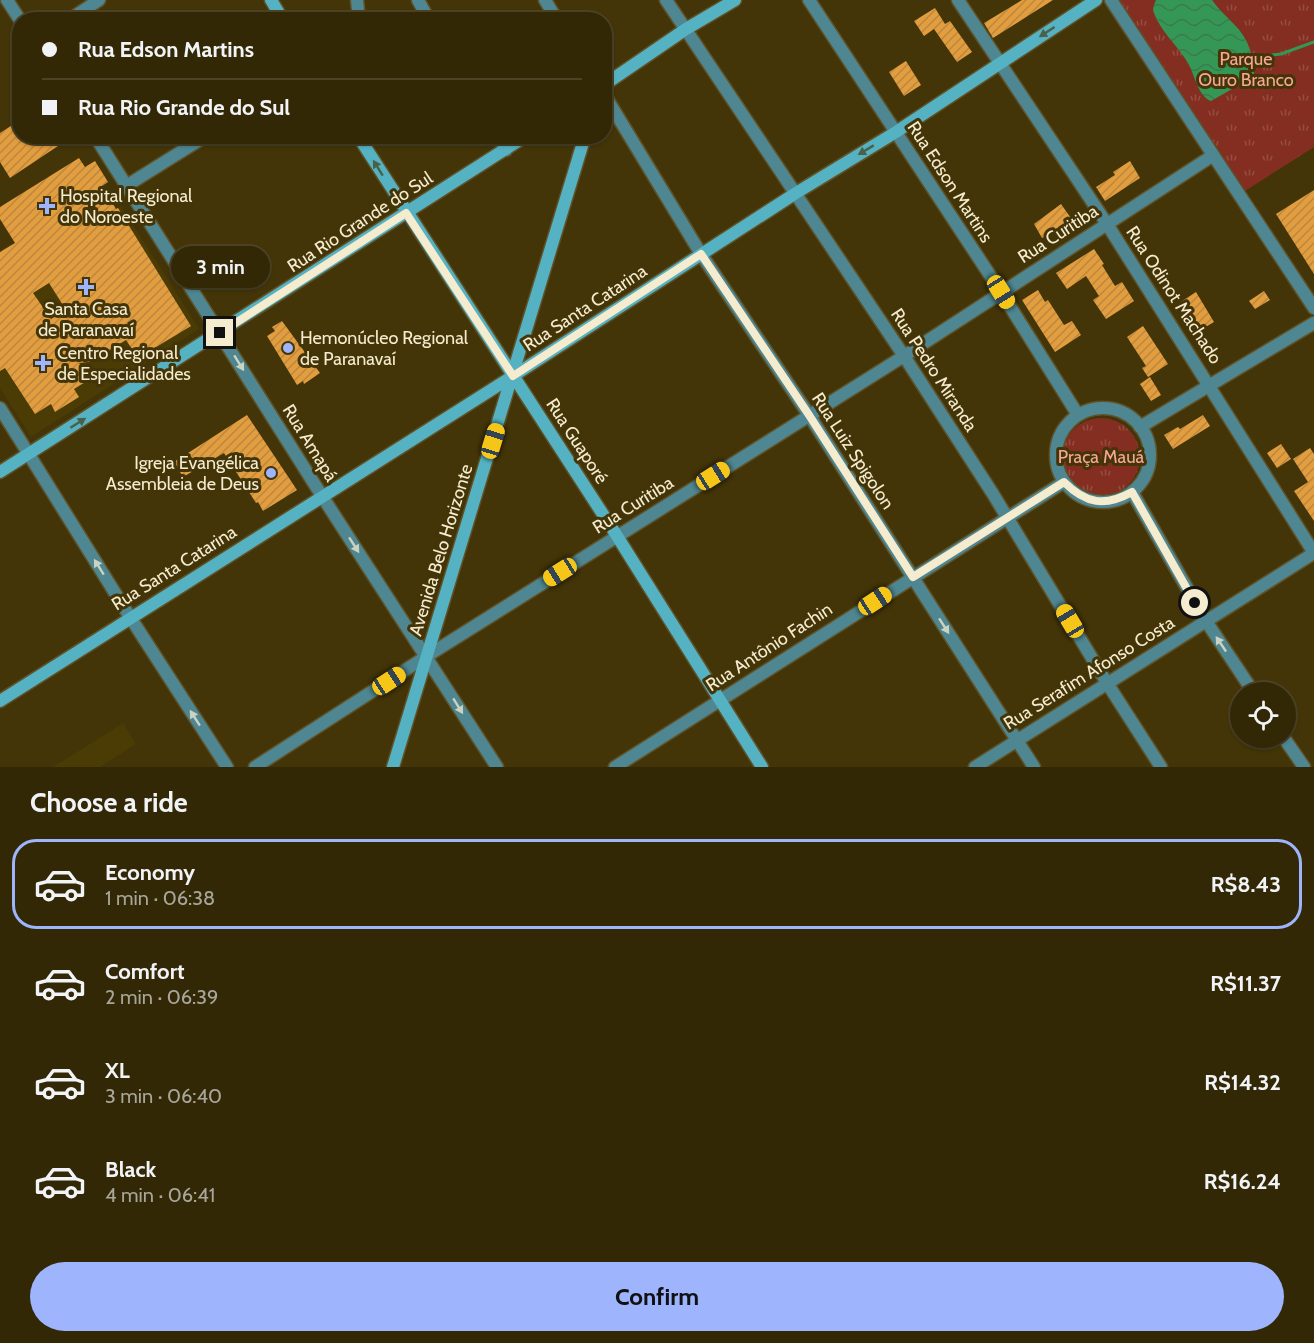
<!DOCTYPE html>
<meta charset="utf-8">
<style>
:root{--surface:#322806;--page:#3d3414;--text:#f1f3f6;--muted:#a8a69b;--line:#4d4428;--accent:#9eb4fd}
body{margin:0;font-family:Cabin,sans-serif;background:var(--page);color:var(--text);height:100vh;display:flex;flex-direction:column;font-size:22px;white-space:nowrap}
*{box-sizing:border-box;margin:0}
p{font-size:20px;color:var(--muted)}
.icon{flex:none;width:33px;height:33px;fill:none;stroke:currentColor;stroke-width:2;stroke-linecap:round;stroke-linejoin:round}
.map{position:relative;height:767px;overflow:hidden}
.sheet{display:flex;flex-direction:column;background:var(--surface);flex:1}
.sheet>*{flex:none}
.top-card{position:absolute;left:12px;top:12px;width:600px;height:132px;border-radius:24px;box-shadow:0 2px 4px #0004,0 0 0 2px var(--line);display:grid;align-content:center;height:132px;padding:0 30px;background:var(--surface)}
.controls{position:absolute;left:1230px;top:682px;display:grid;gap:12px}
.controls a{display:grid;place-items:center;width:66px;height:66px;border-radius:50%;background:var(--surface);box-shadow:0 2px 4px #0004,0 0 0 2px var(--line);font-size:30px}
.end{position:absolute;width:27px;height:27px;margin:-14px;border:8px solid #f5ebce;background:#111;box-shadow:0 0 0 3px #111}
.from{border-radius:50%}
.bubble{position:absolute;height:42px;border-radius:21px;background:var(--surface);box-shadow:0 2px 4px #0004,0 0 0 2px var(--line);font-size:20px;font-weight:700;line-height:42px;text-align:center}
.car{position:absolute;width:18px;height:36px;margin:-18px -9px;border-radius:8px;box-shadow:0 0 4px 2px #0007;background:linear-gradient(#f5c518 24%,#345 0 40%,#f5c518 0 76%,#345 0 86%,#f5c518 0)}
.top-card b{display:flex;align-items:center;gap:21px;height:57px;font-size:22px}
.top-card b+b{border-top:2px solid var(--line)}
.top-card i{width:15px;height:15px;background:var(--text)}
ul{padding:0;list-style:none}
li{display:flex;align-items:center;gap:18px;height:90px;margin:0 12px 9px;padding:0 18px;border:3px solid transparent;border-radius:24px}
li div{flex:1}
li b{display:block;font-size:22px}
li em{font-style:normal;font-weight:700}
li.selected{border-color:var(--accent)}
li>.icon{width:54px;height:54px;stroke-width:1.5}
h2{padding:0 30px;font-size:27px;line-height:72px}
.cta{display:flex;gap:12px;margin-top:auto;padding:12px 30px}
.cta a{flex:1;height:69px;border-radius:36px;background:var(--accent);color:#111;font-size:24px;font-weight:700;line-height:69px;text-align:center}
.map>svg:first-child{display:block}
.built{fill:#4b3b05}
.park{fill:url(#park-tufts)}
.water{fill:url(#water-waves)}
.lines{fill:none;stroke-linecap:round;stroke-linejoin:round}
.stream{stroke:#349755;stroke-width:3}
.building{fill:url(#building-hatch);fill-rule:evenodd}
.street-casing{stroke:#5f5228;stroke-width:15}
.secondary-casing{stroke:#5f5228;stroke-width:15}
.street{stroke:#4e8691;stroke-width:12}
.secondary{stroke:#54b2c3;stroke-width:12}
.oneway{fill:#496149}
.oneway2{fill:#cbd2bf}
.route{stroke:#f5ebce;stroke-width:8}
.poi-dot{fill:#9eb4fd;stroke:#433508;stroke-width:2}
.labels{text-anchor:middle;dominant-baseline:central;stroke-width:6;stroke-linejoin:round;paint-order:stroke}
.park-label{font-size:18px;fill:#f7a697;stroke:#433508}
.street-label{font-size:18px;fill:#f5ebce;stroke:#433508}
.poi-label{font-size:18px;fill:#f5ebce;stroke:#433508;text-anchor:start}
</style>
<div class="map">
<svg width="1314" height="767" viewBox="0 0 1314 767">
<defs>
<pattern id="park-tufts" width="24" height="20" patternUnits="userSpaceOnUse" patternTransform="scale(1.5)"><rect width="24" height="20" fill="#842e21"/><path d="M3 7l-1-3M5 7V3M7 7l1-3M15 17l-1-3M17 17v-4M19 17l1-3" fill="none" stroke="#964c40"/></pattern>
<pattern id="water-waves" width="16" height="10" patternUnits="userSpaceOnUse" patternTransform="scale(1.5)"><rect width="16" height="10" fill="#349755"/><path d="M0 5q4-4 8 0t8 0" fill="none" stroke="#3c7b4d"/></pattern>
<pattern id="building-hatch" width="6" height="6" patternUnits="userSpaceOnUse" patternTransform="scale(1.5)"><rect width="6" height="6" fill="#e29d3f"/><path d="M-1 1l2-2M0 6l6-6M5 7l2-2" fill="none" stroke="#bc873f"/></pattern>
</defs>
<rect width="100%" height="100%" fill="#433508"/>
<g class="built">
<path d="M121 206 199 329 31 437 0 388V251L10 244 24 266Z"/>
<path d="M123 723 136 744 100 767H53Z"/>
</g>
<g class="park">
<path d="M1119 0H1314V147L1245 191Z"/>
<circle cx="1101" cy="457" r="39"/>
</g>
<path class="water" d="M1156 0H1212C1227 21 1244 27 1251 53 1254 61 1256 68 1253 77L1211 101C1198 96 1195 76 1189 65 1180 48 1160 31 1154 13 1152 8 1154 5 1156 0Z"/>
<g class="lines">
<path class="stream" d="M1250 60 1263 56 1281 54 1314 42"/>
</g>
<g class="building">
<path d="M1022 0H1053L993 38 984 23Z"/>
<path d="M935 8 945 24 950 21 972 52 957 62 934 29 924 36 914 21Z"/>
<path d="M906 61 921 85 904 96 889 72Z"/>
<path d="M20 120V136H73L10 178 0 162V133Z"/>
<path d="M79 158 85 167 95 161 108 182 102 186 116 209 118 208 191 326 138 358 126 340 100 356 101 358 95 361 79 363 90 379 74 389 79 397 55 412 51 404 35 414 5 368 0 371V252L15 243 0 219V207ZM49 283 66 310 51 319 33 293Z"/>
<path d="M1130 161 1140 178 1105 201 1096 187 1115 175 1113 172Z"/>
<path d="M1314 190V274L1276 214Z"/>
<path d="M1061 204 1073 221 1042 238 1034 224Z"/>
<path d="M1094 249 1104 264 1102 265 1115 286 1122 282 1134 301 1106 319 1093 300 1099 296 1086 276 1067 289 1056 273Z"/>
<path d="M1038 290 1045 302 1048 300 1064 325 1072 321 1081 335 1055 352 1022 300Z"/>
<path d="M1264 291 1270 300 1255 309 1249 301Z"/>
<path d="M1196 292 1214 322 1192 335 1186 326 1189 324 1176 305Z"/>
<path d="M282 321 320 373 304 384 303 381 297 385 267 336 275 331 272 327Z"/>
<path d="M1143 326 1168 364 1148 377 1142 368 1146 366 1127 337Z"/>
<path d="M1150 377 1161 395 1151 401 1140 384Z"/>
<path d="M247 415 297 490 263 511 258 502 256 503 224 453 183 477 174 462Z"/>
<path d="M1203 415 1210 426 1173 449 1164 435 1178 427 1180 429Z"/>
<path d="M1281 444 1291 459 1277 468 1267 453Z"/>
<path d="M1310 448 1314 454V521L1294 491 1308 482 1293 459Z"/>
</g>
<g class="lines">
<defs>
<g id="street">
<path d="M7 0 20 20"/>
<path d="M357 0 359 20"/>
<path d="M418 0 429 20"/>
<path d="M545 0 557 20"/>
<path d="M666 0 904 356 993 494 1107 683 1161 767"/>
<path d="M809 0 1001 292 1078 415"/>
<path d="M958 0 1107 224 1314 553"/>
<path d="M1111 0 1314 308"/>
<path d="M69 20 99 0"/>
<path d="M604 94 701 254 809 415 1034 767"/>
<path d="M95 136 322 496 497 767"/>
<path d="M498 136 506 150"/>
<path d="M126 186 206 136"/>
<path d="M0 408 130 617 227 767"/>
<circle cx="1103" cy="455" r="47"/>
<path d="M1140 427 1314 323"/>
<path d="M1132 492 1206 621 1254 693"/>
<path d="M1284 738 1304 767"/>
<path d="M255 767 427 656 904 356 1212 156"/>
<path d="M615 767 1064 482"/>
<path d="M975 767 1314 553"/>
</g>
<g id="secondary">
<path d="M271 0 283 20"/>
<path d="M604 85 686 29 735 0"/>
<path d="M358 136 617 536 762 767"/>
<path d="M0 472 526 136"/>
<path d="M0 701 513 376 796 193 896 132 1096 0"/>
<path d="M393 767 585 136"/>
</g>
</defs>
<use href="#street" class="street-casing"/>
<use href="#secondary" class="secondary-casing"/>
<use href="#street" class="street"/>
<use href="#secondary" class="secondary"/>
</g>
<defs><path id="oneway-solid" d="M-6-.8H1V-3.2L6.5 0L1 3.2V.8H-6Z" transform="scale(1.5)"/></defs>
<g class="oneway">
<use href="#oneway-solid" transform="translate(1047 32) rotate(147)"/>
<use href="#oneway-solid" transform="translate(866 150) rotate(149)"/>
<use href="#oneway-solid" transform="translate(378 168) rotate(-122)"/>
<use href="#oneway-solid" transform="translate(78 423) rotate(-32)"/>
</g>
<g class="oneway2">
<use href="#oneway-solid" transform="translate(239 363) rotate(58)"/>
<use href="#oneway-solid" transform="translate(354 545) rotate(57)"/>
<use href="#oneway-solid" transform="translate(99 567) rotate(-122)"/>
<use href="#oneway-solid" transform="translate(944 626) rotate(57)"/>
<use href="#oneway-solid" transform="translate(1221 644) rotate(-124)"/>
<use href="#oneway-solid" transform="translate(458 706) rotate(58)"/>
<use href="#oneway-solid" transform="translate(195 718) rotate(-123)"/>
</g>
<g class="lines">
<path class="route" d="M220 333 406 213 513 376 701 254 809 415 913 577 1064 482C1086 504 1105 507 1132 492L1195 603"/>
</g>
<g class="poi-dot">
<path d="M44 197h6v6h6v6h-6v6h-6v-6h-6v-6h6z"/>
<path d="M83 278h6v6h6v6h-6v6h-6v-6h-6v-6h6z"/>
<circle cx="288" cy="348" r="6"/>
<path d="M40 354h6v6h6v6h-6v6h-6v-6h-6v-6h6z"/>
<circle cx="271" cy="473" r="6"/>
</g>
<g class="labels">
<g class="park-label">
<text x="1246" y="59">Parque<tspan x="1246" dy="21">Ouro Branco</tspan></text>
<text x="1101" y="457">Praça Mauá</text>
</g>
<g class="street-label">
<text transform="translate(950 182) rotate(57)">Rua Edson Martins</text>
<text transform="translate(360 222) rotate(-33)">Rua Rio Grande do Sul</text>
<text transform="translate(1058 234) rotate(-33)">Rua Curitiba</text>
<text transform="translate(1174 295) rotate(57)">Rua Odinot Machado</text>
<text transform="translate(585 308) rotate(-33)">Rua Santa Catarina</text>
<text transform="translate(934 370) rotate(57)">Rua Pedro Miranda</text>
<text transform="translate(577 441) rotate(57)">Rua Guaporé</text>
<text transform="translate(310 443) rotate(58)">Rua Amapá</text>
<text transform="translate(853 451) rotate(57)">Rua Luiz Spigolon</text>
<text transform="translate(633 505) rotate(-32)">Rua Curitiba</text>
<text transform="translate(441 550) rotate(-73)">Avenida Belo Horizonte</text>
<text transform="translate(174 568) rotate(-32)">Rua Santa Catarina</text>
<text transform="translate(769 647) rotate(-33)">Rua Antônio Fachin</text>
<text transform="translate(1089 673) rotate(-32)">Rua Serafim Afonso Costa</text>
</g>
<g class="poi-label">
<text x="60" y="196">Hospital Regional<tspan x="60" dy="21">do Noroeste</tspan></text>
<text x="86" y="309" text-anchor="middle">Santa Casa<tspan x="86" dy="21">de Paranavaí</tspan></text>
<text x="300" y="338">Hemonúcleo Regional<tspan x="300" dy="21">de Paranavaí</tspan></text>
<text x="57" y="353">Centro Regional<tspan x="57" dy="21">de Especialidades</tspan></text>
<text x="259" y="463" text-anchor="end">Igreja Evangélica<tspan x="259" dy="21">Assembleia de Deus</tspan></text>
</g>
</g>
</svg>
<div class="controls">
<a><svg class="icon" aria-label="locate" viewBox="0 0 24 24"><circle cx="12" cy="12" r="6"/><path d="M12 2v4M12 18v4M2 12h4M18 12h4"/></svg></a>
</div>
<i class="end from" style="left:1195px;top:603px"></i>
<i class="end" style="left:220px;top:333px"></i>
<div class="bubble" style="left:171px;top:246px;width:99px">3 min</div>
<i class="car" style="left:1001px;top:292px;rotate:148deg"></i>
<i class="car" style="left:493px;top:441px;rotate:17deg"></i>
<i class="car" style="left:713px;top:476px;rotate:58deg"></i>
<i class="car" style="left:560px;top:572px;rotate:238deg"></i>
<i class="car" style="left:875px;top:601px;rotate:57deg"></i>
<i class="car" style="left:1070px;top:621px;rotate:329deg"></i>
<i class="car" style="left:389px;top:681px;rotate:57deg"></i>
<div class="top-card">
<b><i class="from"></i>Rua Edson Martins</b>
<b><i></i>Rua Rio Grande do Sul</b>
</div>
</div>
<section class="sheet">
<h2>Choose a ride</h2>
<ul>
<li class="selected"><svg class="icon" aria-label="car" viewBox="0 0 24 24"><path d="M5 17H2v-5l4-1 3-4h7l3 4 3 1v5h-3M9 17h6M6 11h13"/><circle cx="7" cy="17" r="2"/><circle cx="17" cy="17" r="2"/></svg><div><b>Economy</b><p>1 min · 06:38</p></div><em>R$8.43</em></li>
<li><svg class="icon" aria-label="car" viewBox="0 0 24 24"><path d="M5 17H2v-5l4-1 3-4h7l3 4 3 1v5h-3M9 17h6M6 11h13"/><circle cx="7" cy="17" r="2"/><circle cx="17" cy="17" r="2"/></svg><div><b>Comfort</b><p>2 min · 06:39</p></div><em>R$11.37</em></li>
<li><svg class="icon" aria-label="car" viewBox="0 0 24 24"><path d="M5 17H2v-5l4-1 3-4h7l3 4 3 1v5h-3M9 17h6M6 11h13"/><circle cx="7" cy="17" r="2"/><circle cx="17" cy="17" r="2"/></svg><div><b>XL</b><p>3 min · 06:40</p></div><em>R$14.32</em></li>
<li><svg class="icon" aria-label="car" viewBox="0 0 24 24"><path d="M5 17H2v-5l4-1 3-4h7l3 4 3 1v5h-3M9 17h6M6 11h13"/><circle cx="7" cy="17" r="2"/><circle cx="17" cy="17" r="2"/></svg><div><b>Black</b><p>4 min · 06:41</p></div><em>R$16.24</em></li>
</ul>
<div class="cta"><a>Confirm</a></div>
</section>
